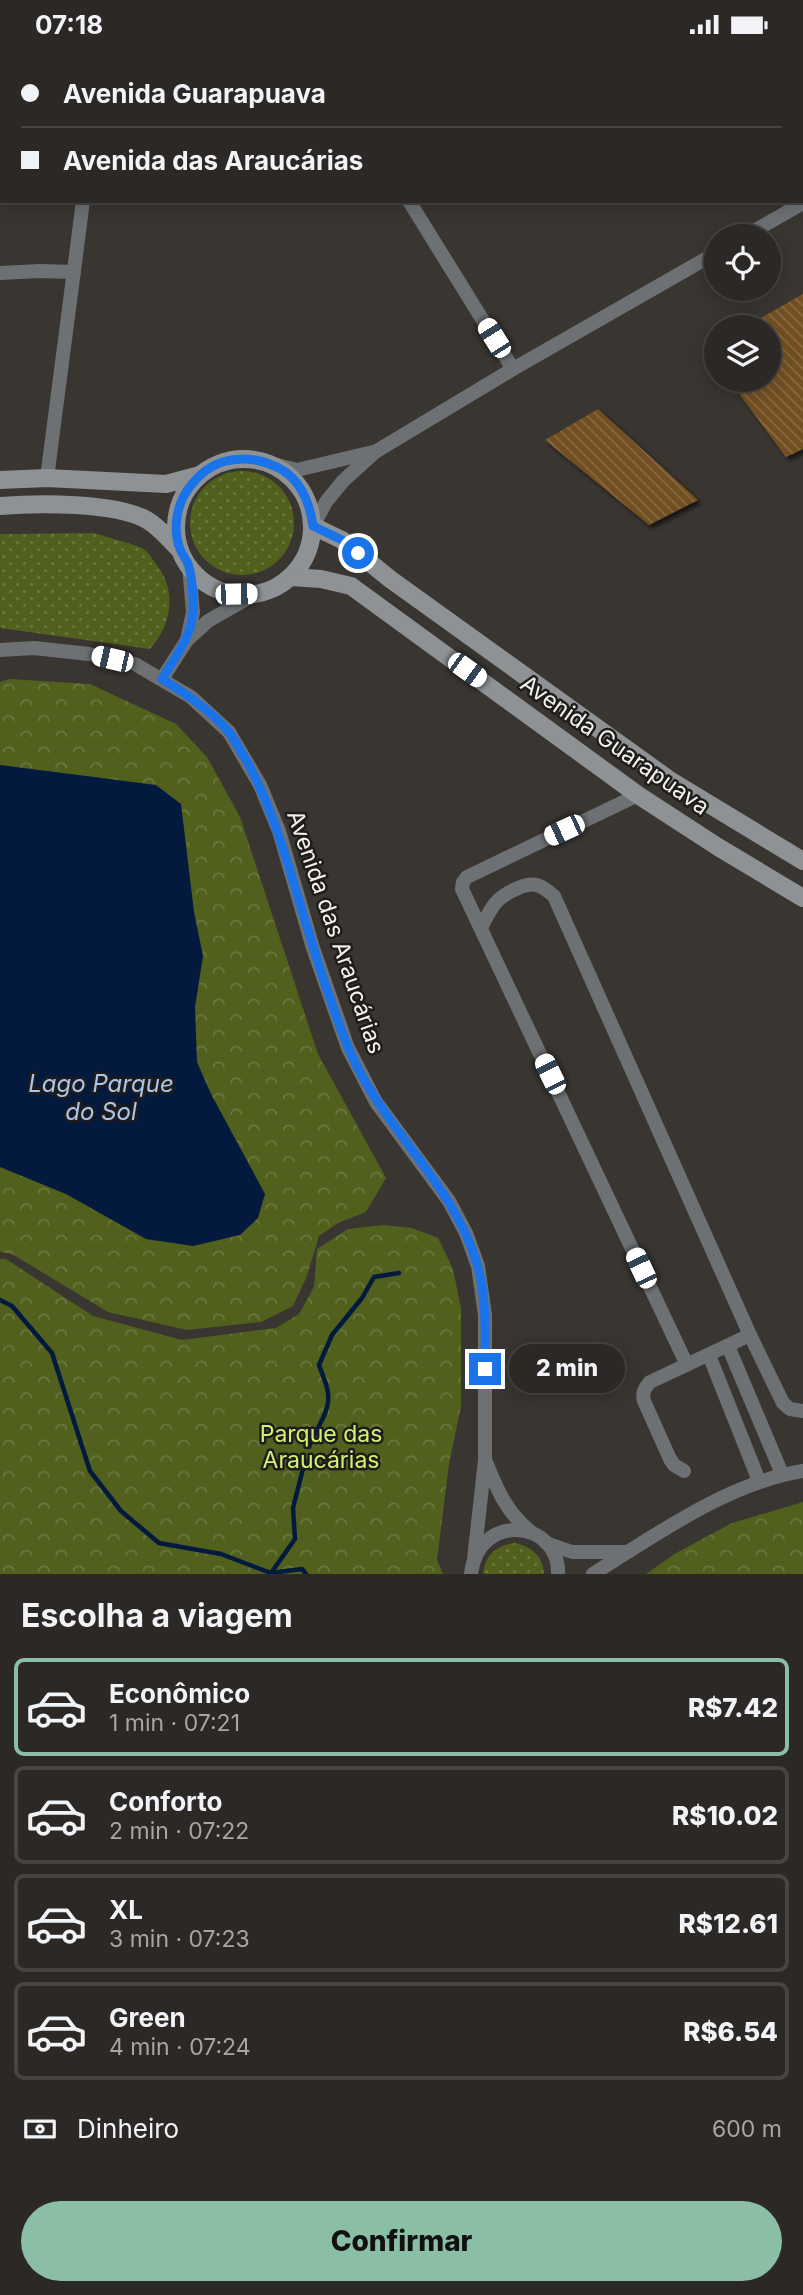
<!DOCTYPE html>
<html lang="pt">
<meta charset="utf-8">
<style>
:root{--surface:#2b2825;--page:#33302d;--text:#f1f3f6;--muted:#a6a6a7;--line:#474442;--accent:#8abfa5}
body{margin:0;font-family:Inter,sans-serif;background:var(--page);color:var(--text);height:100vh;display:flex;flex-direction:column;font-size:26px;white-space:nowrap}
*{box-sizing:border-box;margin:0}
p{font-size:23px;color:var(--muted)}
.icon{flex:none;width:38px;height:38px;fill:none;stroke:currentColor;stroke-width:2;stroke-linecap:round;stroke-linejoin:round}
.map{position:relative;height:1525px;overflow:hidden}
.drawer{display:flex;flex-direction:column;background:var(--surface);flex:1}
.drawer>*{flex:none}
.guide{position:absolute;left:0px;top:0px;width:803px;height:154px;box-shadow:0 4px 18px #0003,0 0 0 2px var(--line);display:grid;align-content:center;height:154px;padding:0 21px;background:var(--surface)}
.fabs{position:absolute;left:704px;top:175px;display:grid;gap:14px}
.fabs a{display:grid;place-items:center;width:77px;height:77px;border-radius:50%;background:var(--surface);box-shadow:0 4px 18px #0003,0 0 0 2px var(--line);font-size:35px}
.end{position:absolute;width:32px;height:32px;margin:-16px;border:9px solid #1a73e8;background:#fff;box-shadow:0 0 0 4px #fff}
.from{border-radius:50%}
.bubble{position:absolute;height:49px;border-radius:24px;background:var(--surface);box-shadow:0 4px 18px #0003,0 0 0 2px var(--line);font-size:23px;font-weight:800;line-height:49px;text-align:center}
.car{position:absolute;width:21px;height:42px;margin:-21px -10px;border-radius:9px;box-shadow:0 0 5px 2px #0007;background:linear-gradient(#fff 24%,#345 0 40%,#fff 0 76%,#345 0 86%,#fff 0)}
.guide b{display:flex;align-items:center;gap:24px;height:66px;font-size:26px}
.guide b+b{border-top:2px solid var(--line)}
.guide i{width:18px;height:18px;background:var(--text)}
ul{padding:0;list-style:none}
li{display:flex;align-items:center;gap:21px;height:98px;margin:0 14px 10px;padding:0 7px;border:4px solid var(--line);border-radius:10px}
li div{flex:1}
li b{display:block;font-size:26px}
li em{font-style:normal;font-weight:800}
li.current{border-color:var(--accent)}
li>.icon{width:63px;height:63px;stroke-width:1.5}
h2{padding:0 21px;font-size:32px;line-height:84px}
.pay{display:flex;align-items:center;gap:18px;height:77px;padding:0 21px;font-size:26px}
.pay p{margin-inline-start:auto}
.action{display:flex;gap:14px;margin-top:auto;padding:14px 21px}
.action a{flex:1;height:80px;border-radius:42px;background:var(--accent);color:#111;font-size:28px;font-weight:800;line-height:80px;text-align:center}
.status{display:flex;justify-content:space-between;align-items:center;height:49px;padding:0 35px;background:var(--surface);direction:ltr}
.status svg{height:19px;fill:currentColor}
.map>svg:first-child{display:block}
.grass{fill:url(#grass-dots)}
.forest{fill:url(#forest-crowns)}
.water{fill:#03193e}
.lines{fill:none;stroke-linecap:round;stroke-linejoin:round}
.stream{stroke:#03193e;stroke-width:4.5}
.building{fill:url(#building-back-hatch);filter:url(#shadow)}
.street{stroke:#6e7173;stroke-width:14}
.secondary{stroke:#8e9295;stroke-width:18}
.route{stroke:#1a73e8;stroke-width:9}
.labels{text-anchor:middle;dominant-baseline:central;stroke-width:5;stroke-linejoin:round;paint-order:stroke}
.street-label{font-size:23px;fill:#f4f2ef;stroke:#1f1d1b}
.park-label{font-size:23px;fill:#d4f270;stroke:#1f1d1b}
.water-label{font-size:24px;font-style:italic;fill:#abc5ed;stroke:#1f1d1b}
</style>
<div class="status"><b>07:18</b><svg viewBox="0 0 49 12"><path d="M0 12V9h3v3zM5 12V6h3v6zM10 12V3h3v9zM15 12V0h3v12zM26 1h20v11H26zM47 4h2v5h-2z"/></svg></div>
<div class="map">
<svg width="803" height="1525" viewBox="0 0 803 1525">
<defs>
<pattern id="grass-dots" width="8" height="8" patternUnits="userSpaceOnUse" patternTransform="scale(1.75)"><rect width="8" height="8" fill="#51601d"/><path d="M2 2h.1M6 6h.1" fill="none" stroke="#6b773e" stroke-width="1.8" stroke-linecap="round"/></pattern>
<pattern id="forest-crowns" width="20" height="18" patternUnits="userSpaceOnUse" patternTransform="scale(1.75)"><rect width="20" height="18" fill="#51601d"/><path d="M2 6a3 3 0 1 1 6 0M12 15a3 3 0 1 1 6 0" fill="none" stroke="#6b773e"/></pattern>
<pattern id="building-back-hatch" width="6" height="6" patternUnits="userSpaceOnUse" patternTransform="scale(1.75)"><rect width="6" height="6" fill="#724f21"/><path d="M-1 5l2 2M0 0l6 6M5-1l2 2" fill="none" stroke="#876942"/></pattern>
<filter id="shadow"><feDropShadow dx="3.5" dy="3.5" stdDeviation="2" flood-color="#0009"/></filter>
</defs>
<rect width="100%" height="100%" fill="#393531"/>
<g class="grass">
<circle cx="242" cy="474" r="52"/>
<path d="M94 484C109 489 127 493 142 499 148 502 152 510 156 515 178 542 171 577 150 600L0 579V485Z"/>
<path d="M515 1494C532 1498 543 1507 544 1525H483C485 1506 496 1496 515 1494Z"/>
</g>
<g class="forest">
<path d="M9 630 90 635 176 675 207 708 240 768 318 1005 386 1129 366 1163 338 1174 319 1187 307 1227 293 1257 261 1273 187 1281 108 1263 12 1205 0 1203V633Z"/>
<path d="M383 1176 412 1179 438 1189 453 1220 461 1259V1357L449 1415 437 1511 443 1525H0V1210H6L93 1267 182 1291 276 1279 299 1265 314 1238 317 1200 348 1180Z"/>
<path d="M803 1453V1525H646L676 1504 732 1474Z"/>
</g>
<path class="water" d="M0 716 156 736 181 755 194 863 203 907 195 958 197 1013 211 1045 265 1145 258 1169 240 1186 193 1197 146 1190 66 1145 0 1118Z"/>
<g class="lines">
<g class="stream">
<path d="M0 1251 12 1257 52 1304 90 1422 121 1462 159 1494 221 1505 271 1524 302 1520 306 1525"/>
<path d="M309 1398C315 1381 331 1362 328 1344 327 1335 322 1325 319 1316L332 1286 362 1249 374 1228 399 1224"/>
<path d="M271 1524 295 1490 293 1459 305 1412"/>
</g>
</g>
<g class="building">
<path d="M803 245V400L786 408 729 331H768V278H745Z"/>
<path d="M598 360 698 451 649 476 545 391Z"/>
</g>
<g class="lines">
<g class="street">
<path d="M103 2V0"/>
<path d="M0 56H2"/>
<path d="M409 152 513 320"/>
<path d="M745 187 803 154"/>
<path d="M0 224 40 222 74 223"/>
<path d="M273 415 297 421 373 403"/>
<path d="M47 429 83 152"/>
<path d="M313 477 326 453 343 432 375 403 513 320 716 204"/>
<path d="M187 591 193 563 189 517"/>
<path d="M0 601 34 599 89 605 135 615 191 648 229 683 260 736 279 782 313 899 348 999 376 1053 449 1152 466 1184 478 1217 485 1266V1411L474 1510"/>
<path d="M162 630 187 591 208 572 255 545"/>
<path d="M638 746 467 828 463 833 462 840 687 1316"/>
<path d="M481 879C492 857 495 849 518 839 535 832 541 836 554 847L750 1286 783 1354 790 1360 803 1362"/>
<path d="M728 1297 782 1425"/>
<path d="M709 1306 759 1432"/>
<path d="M486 1413C498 1442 506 1463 531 1483"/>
<path d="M684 1422 674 1416 670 1410 644 1352C642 1344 644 1340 650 1333L750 1286"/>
<path d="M546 1494 572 1503H627"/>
<path d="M471 1525C478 1462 560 1471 558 1525"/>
<path d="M593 1525C657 1485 728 1434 803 1422"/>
</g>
<g class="secondary">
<circle cx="244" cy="478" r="68"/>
<path d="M0 431 47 429 166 435 200 426"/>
<path d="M0 457C37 454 115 453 147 471 159 478 169 490 179 500"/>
<path d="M313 477 342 491 390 530 671 732 803 812"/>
<path d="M291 528 321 530 351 537 638 746 718 798 803 849"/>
</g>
</g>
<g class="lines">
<path class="route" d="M358 504 342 491 313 477C310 456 303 435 284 422 264 410 244 407 222 413 210 417 200 425 192 435 177 452 172 479 180 500 182 505 186 510 188 515 192 527 194 549 193 563 191 589 175 608 162 630 186 645 210 661 228 682 235 690 239 701 245 709 267 748 280 789 293 832 310 887 326 944 348 998 380 1077 453 1133 477 1215 487 1248 485 1286 485 1320"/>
</g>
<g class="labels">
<g class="street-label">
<text transform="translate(615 696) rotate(35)">Avenida Guarapuava</text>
<text transform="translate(336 883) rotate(71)">Avenida das Araucárias</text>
</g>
<g class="park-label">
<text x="321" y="1385">Parque das<tspan x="321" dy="26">Araucárias</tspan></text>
</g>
<g class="water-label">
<text x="101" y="1034">Lago Parque<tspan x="101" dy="28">do Sol</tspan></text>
</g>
</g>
</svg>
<div class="fabs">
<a><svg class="icon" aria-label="locate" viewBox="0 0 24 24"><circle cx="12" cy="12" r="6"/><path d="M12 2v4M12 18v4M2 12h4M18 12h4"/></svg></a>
<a><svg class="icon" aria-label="layers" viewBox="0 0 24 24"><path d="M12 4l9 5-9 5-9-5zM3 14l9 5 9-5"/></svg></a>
</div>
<i class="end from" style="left:358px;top:504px"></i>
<i class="end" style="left:485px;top:1320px"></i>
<div class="bubble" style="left:509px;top:1295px;width:116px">2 min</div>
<i class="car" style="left:494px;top:289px;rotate:328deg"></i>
<i class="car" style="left:236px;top:545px;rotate:89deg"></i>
<i class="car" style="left:112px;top:610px;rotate:283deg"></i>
<i class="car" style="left:467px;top:621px;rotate:126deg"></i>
<i class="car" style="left:564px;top:781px;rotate:245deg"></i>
<i class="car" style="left:550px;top:1025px;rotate:334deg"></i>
<i class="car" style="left:641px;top:1219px;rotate:335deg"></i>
<div class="guide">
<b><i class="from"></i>Avenida Guarapuava</b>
<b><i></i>Avenida das Araucárias</b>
</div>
</div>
<section class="drawer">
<h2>Escolha a viagem</h2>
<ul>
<li class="current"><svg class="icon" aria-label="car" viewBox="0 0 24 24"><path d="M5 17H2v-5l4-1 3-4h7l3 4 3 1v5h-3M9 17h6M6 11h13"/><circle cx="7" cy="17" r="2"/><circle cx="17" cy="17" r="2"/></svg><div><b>Econômico</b><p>1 min · 07:21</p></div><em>R$7.42</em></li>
<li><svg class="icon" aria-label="car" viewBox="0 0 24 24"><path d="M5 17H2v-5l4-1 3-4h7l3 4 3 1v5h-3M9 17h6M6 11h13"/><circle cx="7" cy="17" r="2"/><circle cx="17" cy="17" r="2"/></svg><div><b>Conforto</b><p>2 min · 07:22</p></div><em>R$10.02</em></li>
<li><svg class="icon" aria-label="car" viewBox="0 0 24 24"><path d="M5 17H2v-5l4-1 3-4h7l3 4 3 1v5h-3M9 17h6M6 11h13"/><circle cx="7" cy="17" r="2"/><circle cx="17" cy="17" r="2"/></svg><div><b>XL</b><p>3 min · 07:23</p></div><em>R$12.61</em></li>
<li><svg class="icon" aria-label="car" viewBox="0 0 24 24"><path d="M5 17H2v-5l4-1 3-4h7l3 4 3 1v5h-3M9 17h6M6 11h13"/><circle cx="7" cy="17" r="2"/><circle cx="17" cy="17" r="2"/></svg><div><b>Green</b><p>4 min · 07:24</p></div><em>R$6.54</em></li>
</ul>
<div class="pay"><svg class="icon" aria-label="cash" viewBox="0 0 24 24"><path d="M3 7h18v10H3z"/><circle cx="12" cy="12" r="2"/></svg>Dinheiro<p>600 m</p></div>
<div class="action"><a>Confirmar</a></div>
</section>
